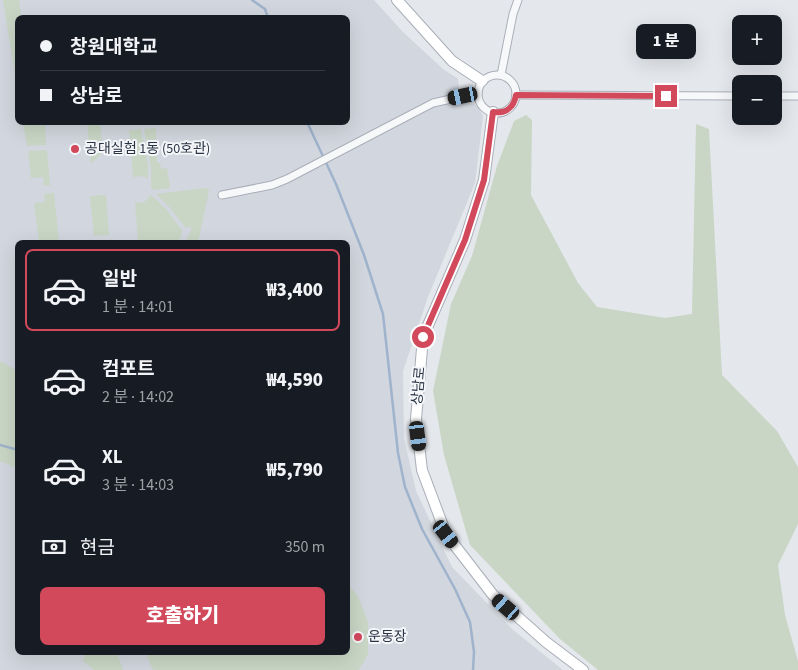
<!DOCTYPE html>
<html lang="ko">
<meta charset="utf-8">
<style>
:root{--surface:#171b24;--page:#20242c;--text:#f1f3f6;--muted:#9ea1a6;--line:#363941;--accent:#d1495b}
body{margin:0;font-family:"Source Sans 3","Noto Sans KR",sans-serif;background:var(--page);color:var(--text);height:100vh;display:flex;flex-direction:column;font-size:19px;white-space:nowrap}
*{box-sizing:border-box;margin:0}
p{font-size:16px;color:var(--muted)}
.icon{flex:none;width:28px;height:28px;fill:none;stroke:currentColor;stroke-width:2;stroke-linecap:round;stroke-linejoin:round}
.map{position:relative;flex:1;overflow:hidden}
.side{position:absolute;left:15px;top:240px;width:335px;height:415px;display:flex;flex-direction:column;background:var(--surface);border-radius:8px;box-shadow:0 5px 20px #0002}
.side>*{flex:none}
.guide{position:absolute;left:15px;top:15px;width:335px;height:110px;border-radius:8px;box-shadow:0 5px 20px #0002;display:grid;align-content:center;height:110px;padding:0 25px;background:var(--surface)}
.fabs{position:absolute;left:732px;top:15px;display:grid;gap:10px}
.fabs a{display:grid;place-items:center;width:50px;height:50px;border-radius:8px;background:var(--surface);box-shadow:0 5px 20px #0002;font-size:25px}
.end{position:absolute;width:22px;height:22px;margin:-11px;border:6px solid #d1495b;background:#fff;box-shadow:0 0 0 2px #fff}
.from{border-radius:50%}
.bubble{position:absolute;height:35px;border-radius:8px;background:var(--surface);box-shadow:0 5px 20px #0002;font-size:16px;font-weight:800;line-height:35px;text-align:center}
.car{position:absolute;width:15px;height:30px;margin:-15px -8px;border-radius:6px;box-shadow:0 0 4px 1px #0007;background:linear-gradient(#222 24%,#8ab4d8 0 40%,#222 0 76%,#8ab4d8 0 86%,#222 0)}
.guide b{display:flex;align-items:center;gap:18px;height:48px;font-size:19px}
.guide b+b{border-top:1px solid var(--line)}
.guide i{width:12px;height:12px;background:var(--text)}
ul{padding:9px 0 0;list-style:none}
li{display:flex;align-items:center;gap:15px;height:82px;margin:0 10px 8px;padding:0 15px;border:2px solid transparent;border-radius:8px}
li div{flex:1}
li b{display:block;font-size:19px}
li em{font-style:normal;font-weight:800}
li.selected{border-color:var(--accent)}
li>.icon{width:45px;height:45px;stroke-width:1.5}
.pay{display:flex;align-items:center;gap:12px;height:55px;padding:0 25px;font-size:19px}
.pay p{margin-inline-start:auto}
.primary-button{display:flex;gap:10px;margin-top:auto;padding:10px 25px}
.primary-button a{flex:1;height:58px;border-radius:8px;background:var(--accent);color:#fff;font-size:20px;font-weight:800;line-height:58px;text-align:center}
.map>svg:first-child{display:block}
.built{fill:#d2d6de;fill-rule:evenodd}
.green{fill:#c9d6c5}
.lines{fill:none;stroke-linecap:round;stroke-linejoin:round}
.stream{stroke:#9fb4cc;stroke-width:2.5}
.street-casing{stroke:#a9aeb7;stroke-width:9}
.secondary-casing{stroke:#a9aeb7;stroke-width:12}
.street{stroke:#f7f8fa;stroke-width:7}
.secondary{stroke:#fff;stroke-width:10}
.route{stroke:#d1495b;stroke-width:6}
.poi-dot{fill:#d1495b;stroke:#f4f6f9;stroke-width:2}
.labels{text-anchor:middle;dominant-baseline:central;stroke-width:4;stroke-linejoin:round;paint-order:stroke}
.poi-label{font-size:14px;fill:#2b3445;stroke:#f4f6f9;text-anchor:start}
.street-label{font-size:14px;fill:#2b3445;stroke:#f4f6f9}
</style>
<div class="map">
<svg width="798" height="670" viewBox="0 0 798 670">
<rect width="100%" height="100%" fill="#e4e7ec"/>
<path class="built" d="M0 0H374L403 32 443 69 458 79 459 91 464 103 474 104 479 108 483 116 475 183 428 297 403 371 404 438 416 491 452 567 512 629 563 670H0ZM18 18H348V122H18ZM18 242H348V652H18Z"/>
<g class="green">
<path d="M3 0H19L21 17 18 18 17 88Z"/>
<path d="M526 115 532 120 531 195 578 283 597 307 665 318 692 314 696 124 709 129 722 375 777 431 798 467V524L778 565 785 615 798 661V670H598L560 639 470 545 444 455 433 391 451 304 472 256 497 166 514 121Z"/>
<path d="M23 123H45L46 145 27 146Z"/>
<path d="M87 123H100L103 152 91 164Z"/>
<path d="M156 128 157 163H160L161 169 167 168 170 188 152 190 151 185V168L144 129Z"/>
<path d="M141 129 148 165V179L143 176 133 177 129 130Z"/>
<path d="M47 150 50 185 44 186 43 177 31 178 28 151Z"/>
<path d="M204 188 208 189 209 191 198 242H185L192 229 190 227H185L170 208 156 194Z"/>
<path d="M54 193 59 242H39L34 203 45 202 44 194Z"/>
<path d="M106 195 109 235 94 236 90 196Z"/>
<path d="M151 195 166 209 181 229 182 232 179 242H138L135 202 143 203Z"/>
<path d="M0 361 17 371V468L0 461Z"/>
<path d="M348 585 358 596 368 622V654L359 670H153L146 653 348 652Z"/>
<path d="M86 653H117L123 670H94L83 661Z"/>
</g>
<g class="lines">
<g class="stream">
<path d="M252 0 265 9 268 18"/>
<path d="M307 122 336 184 364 255 383 314 398 453 405 487 422 529 455 589 470 622 474 652 473 670"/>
<path d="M0 445 18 450"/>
</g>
<defs>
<g id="street">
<circle cx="497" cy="94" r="19"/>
<path d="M501 75 513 14 518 0"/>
<path d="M516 95 741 96"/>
<path d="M774 96H798"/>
<path d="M222 195 272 185 287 179 433 103 478 93"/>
</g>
<g id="secondary">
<path d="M397 0 452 61 482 81"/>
<path d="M493 112 484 180 465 240 423 337 416 419 422 470 446 534 493 595 546 642 583 670"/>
</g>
</defs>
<use href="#street" class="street-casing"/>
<use href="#secondary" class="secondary-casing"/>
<use href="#street" class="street"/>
<use href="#secondary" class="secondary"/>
</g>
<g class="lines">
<path class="route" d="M423 337 465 240 484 180 493 112C506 114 514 107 516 95L666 96"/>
</g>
<g class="poi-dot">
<circle cx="75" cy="149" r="5"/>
<circle cx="358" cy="637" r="5"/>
</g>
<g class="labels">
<g class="poi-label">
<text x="85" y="149">공대실험 1동 (50호관)</text>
<text x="368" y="637">운동장</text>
</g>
<g class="street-label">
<text transform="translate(419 386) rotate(-85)">상남로</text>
</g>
</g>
</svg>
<div class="fabs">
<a>+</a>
<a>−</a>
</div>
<i class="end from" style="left:423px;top:337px"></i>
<i class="end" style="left:666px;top:96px"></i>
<div class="bubble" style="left:636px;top:24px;width:60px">1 분</div>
<i class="car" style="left:463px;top:96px;rotate:258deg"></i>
<i class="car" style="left:418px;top:436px;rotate:173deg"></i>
<i class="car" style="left:446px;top:534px;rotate:143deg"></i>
<i class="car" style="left:506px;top:607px;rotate:311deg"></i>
<div class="guide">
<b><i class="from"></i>창원대학교</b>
<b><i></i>상남로</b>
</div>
<section class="side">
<ul>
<li class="selected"><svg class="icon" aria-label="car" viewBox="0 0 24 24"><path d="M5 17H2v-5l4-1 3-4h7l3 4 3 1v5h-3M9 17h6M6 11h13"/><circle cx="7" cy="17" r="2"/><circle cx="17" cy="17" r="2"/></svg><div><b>일반</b><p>1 분 · 14:01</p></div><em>₩3,400</em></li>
<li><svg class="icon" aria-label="car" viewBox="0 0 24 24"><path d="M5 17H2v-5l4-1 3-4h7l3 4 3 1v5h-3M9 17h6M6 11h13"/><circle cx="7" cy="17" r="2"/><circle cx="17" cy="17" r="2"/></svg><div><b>컴포트</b><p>2 분 · 14:02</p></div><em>₩4,590</em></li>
<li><svg class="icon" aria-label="car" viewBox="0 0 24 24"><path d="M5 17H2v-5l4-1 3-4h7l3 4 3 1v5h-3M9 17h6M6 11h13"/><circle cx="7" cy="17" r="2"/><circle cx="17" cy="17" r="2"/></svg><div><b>XL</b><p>3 분 · 14:03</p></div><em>₩5,790</em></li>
</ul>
<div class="pay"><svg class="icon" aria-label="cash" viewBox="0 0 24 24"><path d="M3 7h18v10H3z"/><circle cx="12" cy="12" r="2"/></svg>현금<p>350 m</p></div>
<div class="primary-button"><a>호출하기</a></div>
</section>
</div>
